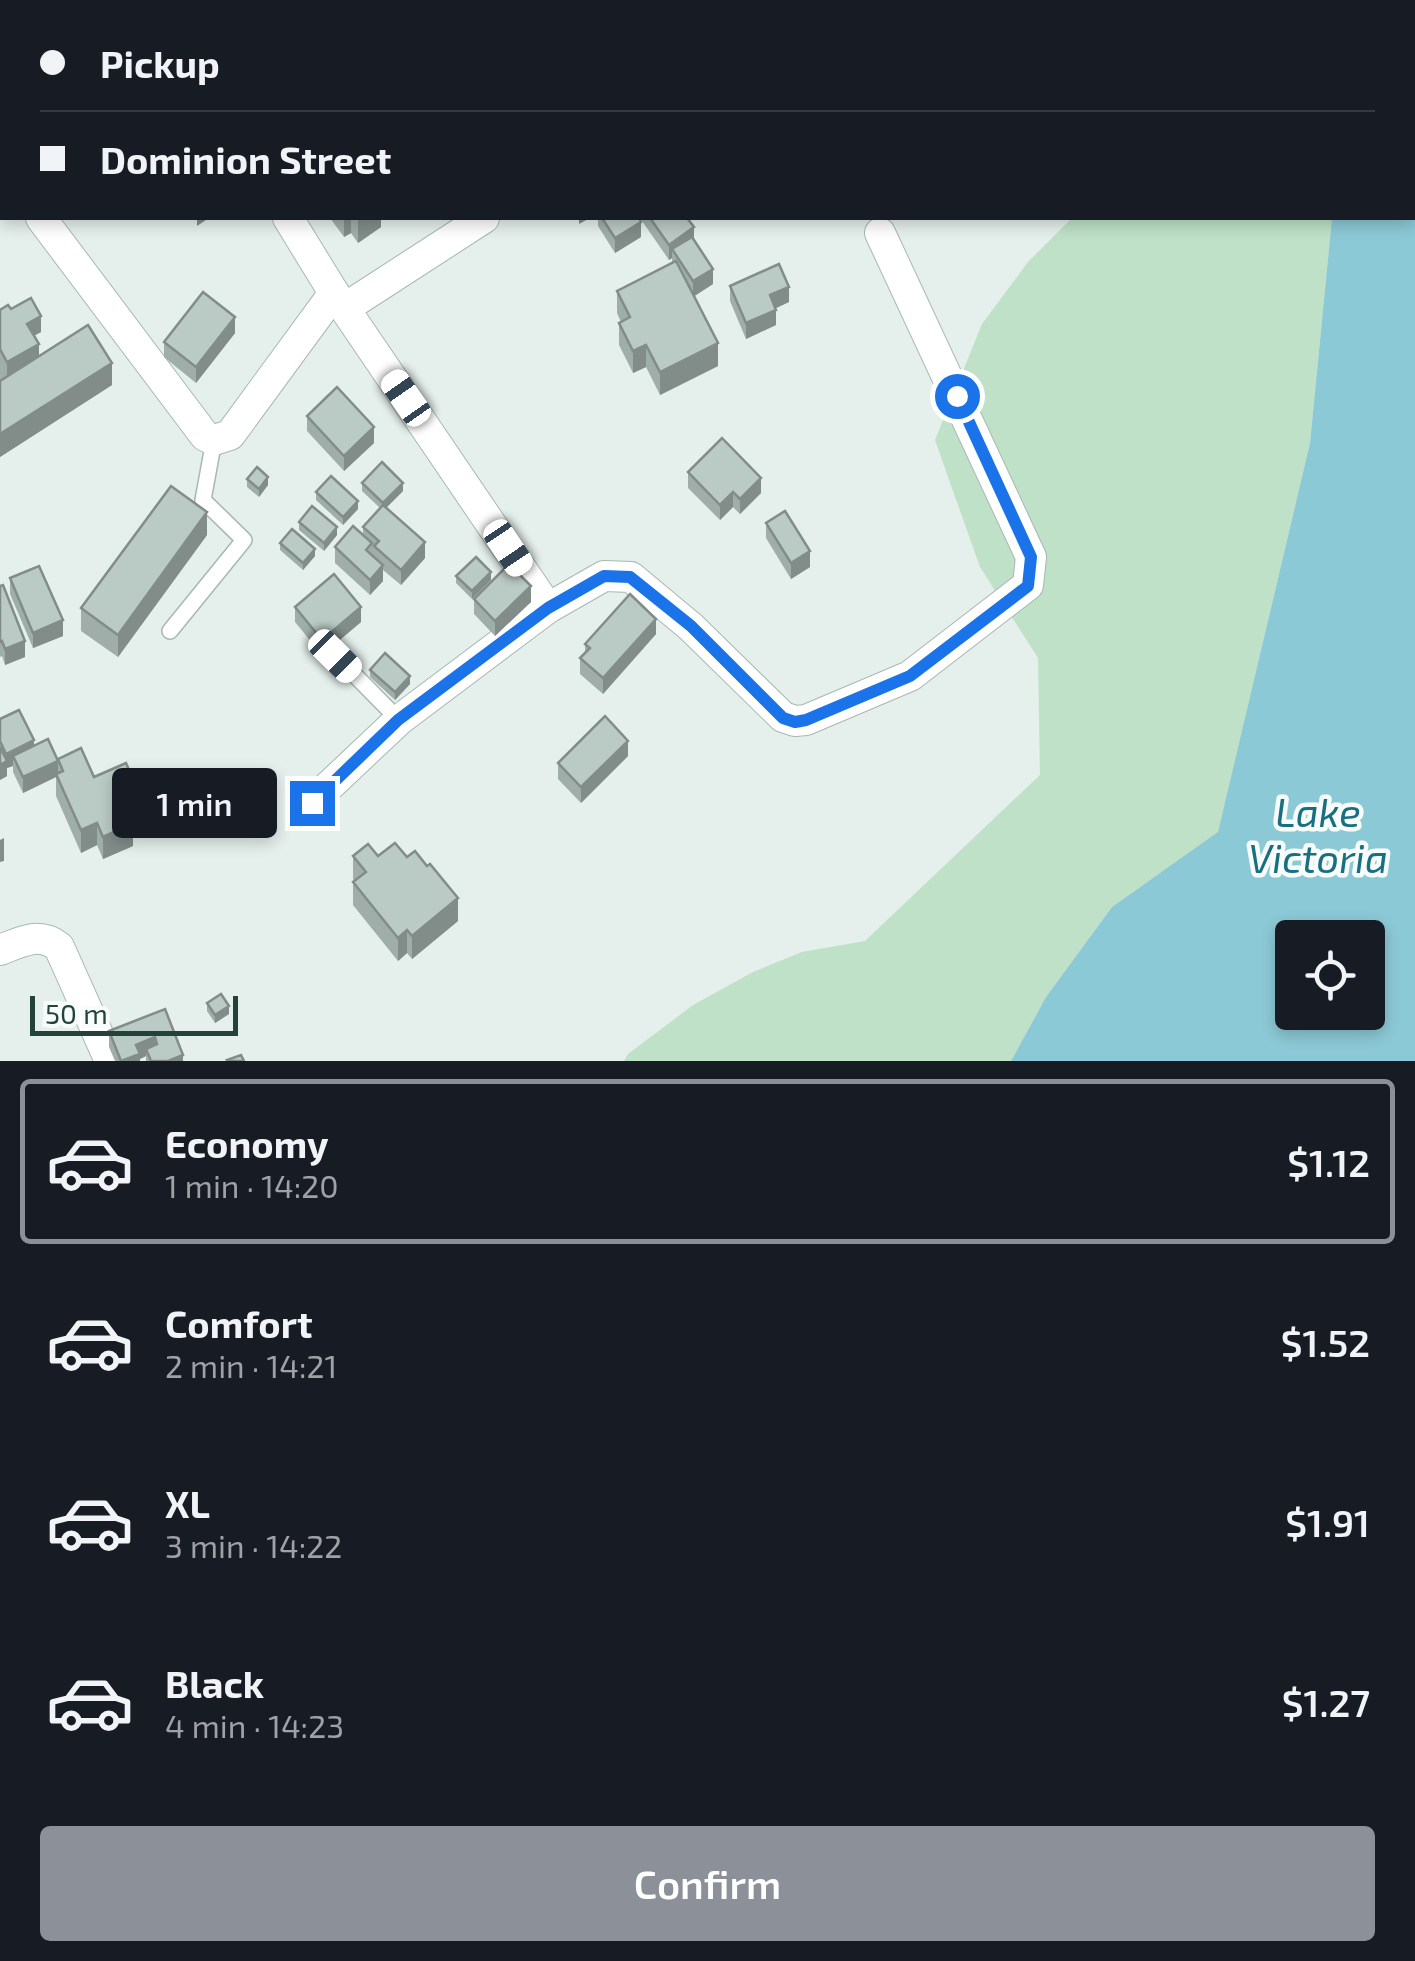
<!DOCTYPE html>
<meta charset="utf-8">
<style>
:root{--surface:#171b24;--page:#20242c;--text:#f1f3f6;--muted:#9ea1a6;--line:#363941;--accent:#8c9099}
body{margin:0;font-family:"Exo 2",sans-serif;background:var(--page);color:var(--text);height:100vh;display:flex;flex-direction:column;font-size:38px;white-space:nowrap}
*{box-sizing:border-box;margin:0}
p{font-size:32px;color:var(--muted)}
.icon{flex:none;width:55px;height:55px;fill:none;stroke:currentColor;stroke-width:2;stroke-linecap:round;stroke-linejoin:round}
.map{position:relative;height:1061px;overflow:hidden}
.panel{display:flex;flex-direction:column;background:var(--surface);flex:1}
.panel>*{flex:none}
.top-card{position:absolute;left:0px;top:0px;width:1415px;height:220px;box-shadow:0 5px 15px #0003;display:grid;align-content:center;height:220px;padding:0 40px;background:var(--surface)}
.tools{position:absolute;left:1275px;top:920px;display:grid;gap:20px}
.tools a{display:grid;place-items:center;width:110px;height:110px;border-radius:10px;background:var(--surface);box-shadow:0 5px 15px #0003;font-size:50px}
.scale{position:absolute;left:30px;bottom:25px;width:208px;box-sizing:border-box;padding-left:10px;border:5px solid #23423a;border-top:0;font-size:28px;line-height:35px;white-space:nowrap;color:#23423a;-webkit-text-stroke:8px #f7fbf9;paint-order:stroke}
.end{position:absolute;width:45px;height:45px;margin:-22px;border:12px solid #1a73e8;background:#fff;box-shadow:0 0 0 5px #fff}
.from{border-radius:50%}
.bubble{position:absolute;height:70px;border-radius:10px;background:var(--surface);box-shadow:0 5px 15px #0003;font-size:32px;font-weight:600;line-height:70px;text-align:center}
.car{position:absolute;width:30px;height:60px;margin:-30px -15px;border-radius:12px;box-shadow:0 0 8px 2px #0007;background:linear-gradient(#fff 24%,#345 0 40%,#fff 0 76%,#345 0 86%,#fff 0)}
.top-card b{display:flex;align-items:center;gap:35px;height:95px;font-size:38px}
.top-card b+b{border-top:2px solid var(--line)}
.top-card i{width:25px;height:25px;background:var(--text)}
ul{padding:18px 0 0;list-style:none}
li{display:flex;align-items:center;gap:30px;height:165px;margin:0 20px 15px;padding:0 20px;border:5px solid transparent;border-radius:10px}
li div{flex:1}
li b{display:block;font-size:38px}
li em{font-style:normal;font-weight:600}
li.current{border-color:var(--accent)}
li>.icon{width:90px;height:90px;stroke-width:1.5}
.button{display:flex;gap:20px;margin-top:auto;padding:20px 40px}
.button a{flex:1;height:115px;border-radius:10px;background:var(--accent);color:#fff;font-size:40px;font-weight:600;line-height:115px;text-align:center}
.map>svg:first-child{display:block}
.green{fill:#bee1c8}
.water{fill:#8cc9d6;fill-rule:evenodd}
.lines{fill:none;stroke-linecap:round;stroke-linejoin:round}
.service-casing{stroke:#a7b8b2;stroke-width:18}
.minor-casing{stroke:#a7b8b2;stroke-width:32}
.service{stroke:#fff;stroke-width:15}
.minor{stroke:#fff;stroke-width:30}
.wall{fill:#a0aea9}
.shaded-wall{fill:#828d89}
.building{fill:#bacac4;stroke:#828d89;stroke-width:2.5}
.route{stroke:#1a73e8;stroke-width:12}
.labels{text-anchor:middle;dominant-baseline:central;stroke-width:9;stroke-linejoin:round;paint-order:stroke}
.water-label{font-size:40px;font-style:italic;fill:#196f82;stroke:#f7fbf9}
</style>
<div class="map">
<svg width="1415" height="1061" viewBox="0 0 1415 1061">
<rect width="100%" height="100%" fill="#e5efeb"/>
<path class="green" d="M1072 218H1332L1310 443 1218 833 1112 907 1046 997 1011 1061H624L628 1054 693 1005 753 972 802 952 865 941 1040 775 1038 658 980 567 935 440 982 324 1028 262Z"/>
<path class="water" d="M1415 0V1061H1011L1046 997 1112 907 1218 832 1310 443 1332 218H1412ZM1292 938H1368V1012H1292Z"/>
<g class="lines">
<defs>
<g id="service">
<path d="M170 631 244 540 203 500 214 440"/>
<path d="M335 655 399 720"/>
</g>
<g id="minor">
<path d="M152 0 153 2"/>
<path d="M94 2 96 0"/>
<path d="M0 105 2 102"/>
<path d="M0 163 2 166"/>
<path d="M41 218 205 436 214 440 230 435 334 293"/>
<path d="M288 218 334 293 548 608"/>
<path d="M345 308 484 218"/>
<path d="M311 803 399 720 548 608 604 576 631 577 691 627 783 717 795 721 806 720 910 676 1028 585 1031 557 880 233"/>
<path d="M0 950C21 942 39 931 59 947L110 1061"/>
</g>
</defs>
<use href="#service" class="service-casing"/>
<use href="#minor" class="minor-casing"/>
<use href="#service" class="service"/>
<use href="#minor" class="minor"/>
</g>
<g class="wall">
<path d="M960 0H981L980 2H964Z"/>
<path d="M330 218H381V227L358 243 351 233 344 237Z"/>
<path d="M598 218H639L641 237 615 253 598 226Z"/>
<path d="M640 218H687L694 240 713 284 694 296 718 366 660 395 646 367 633 373 619 345V323L621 322 617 313V291L672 262V258L669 260Z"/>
<path d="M730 286 789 302 775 308 776 325 746 339 730 301Z"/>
<path d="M11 309 41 332 34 336 39 356 112 385 0 457V310Z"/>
<path d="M235 333 196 383 164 357V342Z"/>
<path d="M307 416 374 443 344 471 307 431Z"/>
<path d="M688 472 761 493 740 514 733 507 720 520 688 488Z"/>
<path d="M247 479 268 485 259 497 247 487Z"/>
<path d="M362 483 403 491 386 508 425 558 401 585 383 570V581L370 595 335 563V547L363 535V527L380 508 362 491Z"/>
<path d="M316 492 358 509 343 525 316 500Z"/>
<path d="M299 522 337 535 324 551 299 530Z"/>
<path d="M766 523 810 567 791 579 766 538Z"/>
<path d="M207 535 118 657 81 631V608Z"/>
<path d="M280 543 315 556 303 570 280 550Z"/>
<path d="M456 576 491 580 472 599 456 583Z"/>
<path d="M10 578 63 636 33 648 10 594Z"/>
<path d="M0 586 25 657 5 665 2 656 0 657Z"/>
<path d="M474 599 531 602 495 636 474 614Z"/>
<path d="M295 607 361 622 322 655 295 622Z"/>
<path d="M656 634 603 694 580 674V658L585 652V644Z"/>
<path d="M370 670 410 684 395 700 370 677Z"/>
<path d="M0 719 34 746 58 760 94 777 143 825 133 830V846L103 859 97 845 81 853 56 796V777L23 793 13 772V766L7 768V776L0 780Z"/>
<path d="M628 756 581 803 558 779V763Z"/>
<path d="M353 856H378L458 921 412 959 407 953 398 961 353 905V882L355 881 353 879Z"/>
<path d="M207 1003 229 1014 215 1023 207 1011Z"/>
<path d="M165 1009 183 1061H146V1056L140 1059V1061H115L109 1047V1031Z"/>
</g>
<g class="shaded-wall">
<path d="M197 218H209L197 226Z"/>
<path d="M344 218H351V233L344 237Z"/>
<path d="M362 218H381V227L358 243V220Z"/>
<path d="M579 218H590L579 224Z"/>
<path d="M641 222V237L615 253V238Z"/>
<path d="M694 227V243L672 249V258L669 260V245Z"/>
<path d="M713 269V284L693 297V281Z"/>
<path d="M789 287V302L770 311V295Z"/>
<path d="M776 310V325L746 339V323Z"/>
<path d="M41 316V332L27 339V324Z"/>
<path d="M235 317V333L196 383V367Z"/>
<path d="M718 343V366L660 395V372Z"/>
<path d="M39 344V359L7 378V362Z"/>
<path d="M646 345V367L633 373V351Z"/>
<path d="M112 363V385L0 457V434Z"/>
<path d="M374 427V443L344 471V456Z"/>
<path d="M268 477V485L259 497V489Z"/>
<path d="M761 478V493L740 514V499Z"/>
<path d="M403 483V491L383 511V503Z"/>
<path d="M733 492V507L720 520V505Z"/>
<path d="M358 501V509L343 525V517Z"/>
<path d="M207 512V535L118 657V635Z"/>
<path d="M337 527V535L324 551V543Z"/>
<path d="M425 542V558L401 585V570Z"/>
<path d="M315 549V556L303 570V563Z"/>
<path d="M810 551V567L791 579V563Z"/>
<path d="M383 565V581L370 595V580Z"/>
<path d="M491 572V580L472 599V591Z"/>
<path d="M531 586V602L495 636V621Z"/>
<path d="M361 607V622L322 655V640Z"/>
<path d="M656 619V634L603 694V678Z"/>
<path d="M63 620V636L33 648V633Z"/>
<path d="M25 641V657L5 665V649Z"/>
<path d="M410 676V684L395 700V692Z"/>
<path d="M34 740V756H13V766L7 768V776L0 780V765L6 762V754Z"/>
<path d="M628 741V756L581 803V787Z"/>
<path d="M58 761V776L56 774V777L23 793V777Z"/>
<path d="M143 803V825L133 830V846L103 859V837L127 809Z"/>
<path d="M97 823V845L81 853V830Z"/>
<path d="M4 838V861L0 862V840Z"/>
<path d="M458 898V921L412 959V936Z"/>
<path d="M407 930V953L398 961V938Z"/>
<path d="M229 1006V1014L215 1023V1015Z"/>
<path d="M155 1037V1053L146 1049V1056L140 1059V1061H124L136 1045Z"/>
<path d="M183 1055V1061H168Z"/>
</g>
<g class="building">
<path d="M433 0H448L451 2H430Z"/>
<path d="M735 0H753L754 2H736Z"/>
<path d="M602 218H639L641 222 615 238Z"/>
<path d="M650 218H687L694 227 669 245Z"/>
<path d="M692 237 713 269 693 281 672 249Z"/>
<path d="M676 261 718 343 660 372 646 345 633 351 619 323 630 317 617 291Z"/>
<path d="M779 264 789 287 770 295 776 310 746 323 730 286Z"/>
<path d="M203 292 235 317 196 367 164 342Z"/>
<path d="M31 298 41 316 27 324 39 344 7 362 0 349V310L8 305 11 309Z"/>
<path d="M88 325 112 363 0 434V381Z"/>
<path d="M337 387 374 427 344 456 307 416Z"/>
<path d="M722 438 761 478 740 499 733 492 720 505 688 472Z"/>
<path d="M382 462 403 483 383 503 362 483Z"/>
<path d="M257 467 268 477 259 489 247 479Z"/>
<path d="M331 476 358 501 343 517 316 492Z"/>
<path d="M171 486 207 512 118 635 81 608Z"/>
<path d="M383 505 425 542 401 570 374 546 379 541 363 527Z"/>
<path d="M312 506 337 527 324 543 299 522Z"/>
<path d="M785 511 810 551 791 563 766 523Z"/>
<path d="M353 526 372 543 366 550 383 565 370 580 335 547Z"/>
<path d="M292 529 315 549 303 563 280 543Z"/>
<path d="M476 557 491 572 472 591 456 576Z"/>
<path d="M509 564 531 586 495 621 474 599Z"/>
<path d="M39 566 63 620 33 633 10 578Z"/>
<path d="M334 574 361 607 322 640 295 607Z"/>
<path d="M3 585 25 641 5 649 2 641 0 642V586Z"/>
<path d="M630 594 656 619 603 678 580 658 590 648 585 644Z"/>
<path d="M385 653 410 676 395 692 370 670Z"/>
<path d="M19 710 34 740 6 754 0 741V719Z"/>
<path d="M605 716 628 741 581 787 558 763Z"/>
<path d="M48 739 58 761 23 777 13 756Z"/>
<path d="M0 747 7 761 0 765Z"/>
<path d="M81 748 94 777 126 763 143 803 127 809 133 823 103 837 97 823 81 830 56 774 63 771 58 759Z"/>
<path d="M395 843 407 857 415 851 427 866 430 864 458 898 412 936 407 930 398 938 353 882 366 872 353 856 368 844 378 856Z"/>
<path d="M221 994 229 1006 215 1015 207 1003Z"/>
<path d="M165 1009 183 1055 168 1061H151L146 1049 157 1044 155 1037 136 1045 140 1054 121 1061 109 1031Z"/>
<path d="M241 1055 244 1061H228L227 1060Z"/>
</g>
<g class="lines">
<path class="route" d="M312 803 398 720 548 608 604 576 630 577 691 626 783 718 795 722 806 720 910 676 1028 586 1031 557 957 396"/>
</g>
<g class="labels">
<g class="water-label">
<text x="1318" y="811">Lake<tspan x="1318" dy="46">Victoria</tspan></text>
</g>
</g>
</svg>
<div class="tools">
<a><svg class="icon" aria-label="locate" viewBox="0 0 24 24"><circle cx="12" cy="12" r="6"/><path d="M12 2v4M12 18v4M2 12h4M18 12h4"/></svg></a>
</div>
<div class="scale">50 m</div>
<i class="end from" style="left:957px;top:396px"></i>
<i class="end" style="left:312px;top:803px"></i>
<div class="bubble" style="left:112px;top:768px;width:165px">1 min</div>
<i class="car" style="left:406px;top:398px;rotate:325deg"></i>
<i class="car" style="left:508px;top:548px;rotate:146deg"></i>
<i class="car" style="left:335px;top:656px;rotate:135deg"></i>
<div class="top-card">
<b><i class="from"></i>Pickup</b>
<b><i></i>Dominion Street</b>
</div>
</div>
<section class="panel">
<ul>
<li class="current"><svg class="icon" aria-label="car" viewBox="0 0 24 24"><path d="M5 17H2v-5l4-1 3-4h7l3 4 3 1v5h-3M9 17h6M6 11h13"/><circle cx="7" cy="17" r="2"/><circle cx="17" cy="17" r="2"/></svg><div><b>Economy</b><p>1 min · 14:20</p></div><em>$1.12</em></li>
<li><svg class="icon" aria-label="car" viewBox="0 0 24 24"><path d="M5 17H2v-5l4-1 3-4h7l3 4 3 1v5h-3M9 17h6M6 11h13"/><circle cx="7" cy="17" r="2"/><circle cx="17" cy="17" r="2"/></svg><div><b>Comfort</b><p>2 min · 14:21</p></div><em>$1.52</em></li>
<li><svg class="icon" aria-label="car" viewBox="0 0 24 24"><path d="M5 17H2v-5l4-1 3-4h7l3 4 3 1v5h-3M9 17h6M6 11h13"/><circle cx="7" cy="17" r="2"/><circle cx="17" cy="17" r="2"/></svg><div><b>XL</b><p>3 min · 14:22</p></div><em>$1.91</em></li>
<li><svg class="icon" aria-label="car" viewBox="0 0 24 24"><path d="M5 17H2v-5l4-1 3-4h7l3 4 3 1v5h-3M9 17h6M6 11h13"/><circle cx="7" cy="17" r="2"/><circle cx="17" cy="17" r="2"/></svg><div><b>Black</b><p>4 min · 14:23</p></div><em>$1.27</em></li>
</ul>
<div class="button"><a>Confirm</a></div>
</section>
